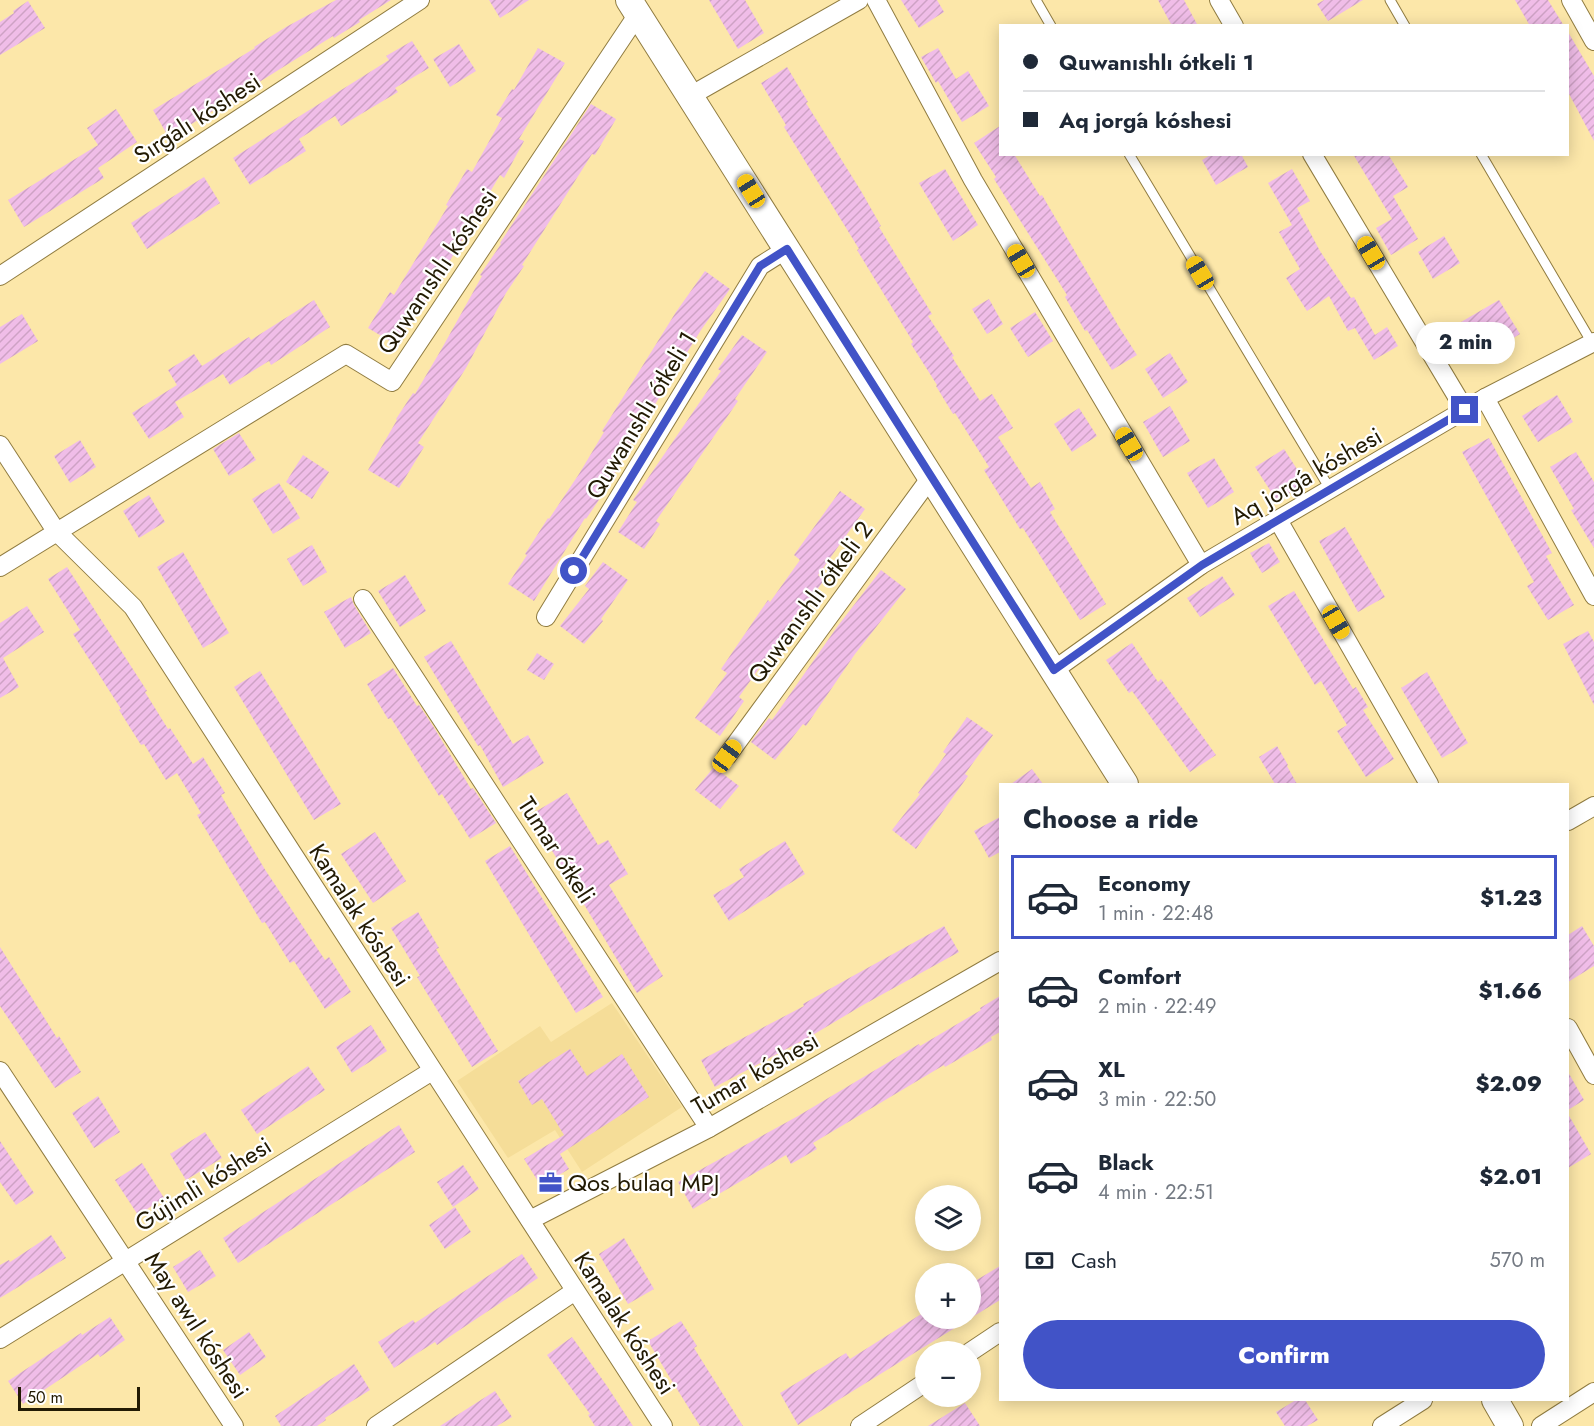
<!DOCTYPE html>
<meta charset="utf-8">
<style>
:root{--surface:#fff;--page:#f6f6f7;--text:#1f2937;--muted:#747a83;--line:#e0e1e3;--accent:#4153c7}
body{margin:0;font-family:Jost,sans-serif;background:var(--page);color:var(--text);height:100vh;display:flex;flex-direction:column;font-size:22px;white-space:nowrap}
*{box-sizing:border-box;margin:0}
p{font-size:20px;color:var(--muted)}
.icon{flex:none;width:33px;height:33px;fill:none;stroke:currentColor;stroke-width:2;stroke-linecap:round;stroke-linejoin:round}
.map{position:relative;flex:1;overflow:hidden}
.details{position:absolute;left:999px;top:783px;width:570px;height:618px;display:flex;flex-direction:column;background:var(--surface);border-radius:0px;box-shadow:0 3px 15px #0003}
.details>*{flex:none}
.top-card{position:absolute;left:999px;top:24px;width:570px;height:132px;border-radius:0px;box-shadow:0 3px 15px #0003;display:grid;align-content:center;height:132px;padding:0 24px;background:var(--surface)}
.buttons{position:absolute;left:915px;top:1185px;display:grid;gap:12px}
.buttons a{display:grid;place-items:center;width:66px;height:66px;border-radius:50%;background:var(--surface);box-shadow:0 3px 15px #0003;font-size:30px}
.scale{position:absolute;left:18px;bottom:15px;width:122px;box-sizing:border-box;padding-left:6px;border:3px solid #221a03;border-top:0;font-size:16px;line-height:21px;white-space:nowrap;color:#221a03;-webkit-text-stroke:4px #fff;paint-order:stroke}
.end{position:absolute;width:27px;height:27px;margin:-14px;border:8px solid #4153c7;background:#fff;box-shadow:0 0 0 3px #fff}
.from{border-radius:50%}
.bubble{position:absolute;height:42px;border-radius:21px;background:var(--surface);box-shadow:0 3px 15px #0003;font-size:20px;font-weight:800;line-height:42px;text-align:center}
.car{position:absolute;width:18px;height:36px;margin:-18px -9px;border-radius:8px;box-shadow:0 0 4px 2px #0007;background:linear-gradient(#f5c518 24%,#345 0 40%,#f5c518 0 76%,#345 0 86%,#f5c518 0)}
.top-card b{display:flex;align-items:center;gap:21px;height:57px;font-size:22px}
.top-card b+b{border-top:2px solid var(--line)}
.top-card i{width:15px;height:15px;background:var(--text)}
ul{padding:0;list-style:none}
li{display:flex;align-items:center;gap:18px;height:84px;margin:0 12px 9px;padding:0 12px;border:3px solid transparent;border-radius:0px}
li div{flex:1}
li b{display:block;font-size:22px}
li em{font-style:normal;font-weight:800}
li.active{border-color:var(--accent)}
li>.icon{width:54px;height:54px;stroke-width:1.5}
h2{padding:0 24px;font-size:27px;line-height:72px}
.pay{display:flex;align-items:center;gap:15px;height:66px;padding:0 24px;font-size:22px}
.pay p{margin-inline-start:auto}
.cta{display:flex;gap:12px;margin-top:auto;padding:12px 24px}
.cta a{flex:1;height:69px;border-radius:36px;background:var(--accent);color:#fff;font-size:24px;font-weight:800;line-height:69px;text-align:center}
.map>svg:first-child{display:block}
.built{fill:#f5dd98}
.building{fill:url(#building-hatch)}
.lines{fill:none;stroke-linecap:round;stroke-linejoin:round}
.service-casing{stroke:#907c41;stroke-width:11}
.minor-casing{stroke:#907c41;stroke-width:20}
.secondary-casing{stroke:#907c41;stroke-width:28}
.service{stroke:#fff;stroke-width:9}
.minor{stroke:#fff;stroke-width:18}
.secondary{stroke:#fff;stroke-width:26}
.route{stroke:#4153c7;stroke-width:8}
.labels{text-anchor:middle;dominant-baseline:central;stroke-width:4.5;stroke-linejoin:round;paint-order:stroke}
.street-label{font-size:24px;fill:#221a03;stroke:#fff}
.poi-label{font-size:24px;fill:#221a03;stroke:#fff;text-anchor:start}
</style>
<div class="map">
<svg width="1594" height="1426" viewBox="0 0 1594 1426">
<defs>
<pattern id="building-hatch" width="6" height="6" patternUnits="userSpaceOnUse" patternTransform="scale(1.5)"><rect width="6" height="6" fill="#f0bde8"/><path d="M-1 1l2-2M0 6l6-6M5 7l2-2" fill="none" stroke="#cea2c5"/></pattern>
</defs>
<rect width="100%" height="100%" fill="#fce7a9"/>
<path class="built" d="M612 1003 682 1107 582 1172 555 1130 508 1158 457 1081 540 1026 551 1042Z"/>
<g class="building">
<path d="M336 0H391L359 20 360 22 334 38 333 36 169 138 153 110 255 48 254 47 286 27Z"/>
<path d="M489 0H529L500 18Z"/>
<path d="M709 0H745L764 33 738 49Z"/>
<path d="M901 0H937L944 12 919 28Z"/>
<path d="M1158 0H1184L1198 26H1172Z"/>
<path d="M1324 0H1363L1328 21 1317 4Z"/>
<path d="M1515 0H1548L1564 26H1530Z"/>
<path d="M28 1 45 28 0 55V22L14 13 13 11Z"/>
<path d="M1568 32 1594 76V141L1568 92Z"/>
<path d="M412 41 429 68 395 88 398 92 341 126 335 116 299 139 306 151 250 185 233 158 389 60 386 56Z"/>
<path d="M459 44 476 71 450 87 433 59Z"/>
<path d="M538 48 565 63 519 139 524 141 504 178 500 175 424 305 419 303 395 344 368 328 390 292 394 295 448 206 446 205 467 169 472 172 502 118 496 115 512 89 514 90Z"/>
<path d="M938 48 956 79 968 71 989 106 962 122 938 81 936 83 921 57Z"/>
<path d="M787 67 808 102 806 103 861 191 881 226 879 227 932 314 928 316 954 356 952 357 980 401 992 394 1013 428 998 437 1031 488 1040 482 1055 509 1050 512 1106 604 1080 620 1023 528 1020 529 984 470 989 467 955 413 953 414 936 386 937 385 911 344 913 342 857 250 859 249 784 127 786 125 761 83Z"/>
<path d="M591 104 616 119 595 155 592 154 522 265 524 266 506 293 466 368 418 443 424 447 399 488 368 470 397 420 396 419 413 393 415 394 441 350 482 276 480 275 501 244 500 243Z"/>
<path d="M116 109 137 142 98 168 104 178 24 227 8 200 98 145 87 128Z"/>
<path d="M1000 126V154H1014L1040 196 1042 195 1119 327 1137 355 1112 370 1087 330 1085 331 1065 297 1067 295 994 179 996 177 974 143Z"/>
<path d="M1212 154H1241L1248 167 1216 185 1202 160Z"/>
<path d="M1353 154H1388L1408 187 1393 196 1418 239 1391 255 1376 228 1392 219Z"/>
<path d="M945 169 978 225 953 241 919 183Z"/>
<path d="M1292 169 1310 201 1297 208 1320 251 1351 298 1354 297 1375 335 1387 327 1398 346 1374 360 1355 328 1348 331 1329 296 1307 311 1286 278 1300 269 1279 232 1292 225 1268 183Z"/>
<path d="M204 177 220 203 147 249 131 223Z"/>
<path d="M1444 236 1460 263 1433 279 1418 252Z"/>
<path d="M705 271 730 289 701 330 625 453 626 454 603 494 586 519 585 518 534 601 508 584 527 555 525 554 548 518 549 519 579 474 604 432 602 431 676 312Z"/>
<path d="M989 299 1003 324 987 334 972 309Z"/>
<path d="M314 300 330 327 271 365 269 361 230 385 223 374 175 402 184 417 149 439 132 413 177 385 168 370 194 354 202 366 249 337 251 340Z"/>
<path d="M1499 300 1520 334 1482 357 1461 322Z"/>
<path d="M1035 312 1053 341 1028 357 1010 328Z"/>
<path d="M22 314 38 341 0 364V327Z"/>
<path d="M742 335 767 352 735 399 738 401 656 521 660 524 644 549 618 532 637 502 633 500 721 371 718 369Z"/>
<path d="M1170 353 1188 382 1163 398 1145 369Z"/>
<path d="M1557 395 1573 422 1538 442 1522 416Z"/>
<path d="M1170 406 1190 441 1163 457 1143 422Z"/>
<path d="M1079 408 1097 436 1072 452 1054 424Z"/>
<path d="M239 433 256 460 229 476 213 449Z"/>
<path d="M1489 438 1552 553 1546 556 1574 605 1548 620 1527 586 1534 582 1462 452Z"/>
<path d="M80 440 96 467 70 483 54 456Z"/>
<path d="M1284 449 1306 483 1277 501 1255 467Z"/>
<path d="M1576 452 1594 482V548L1571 510 1574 509 1550 467Z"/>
<path d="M303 455 329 472 312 499 286 482Z"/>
<path d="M1214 458 1234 492 1208 508 1187 473Z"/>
<path d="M279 483 300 518 273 534 252 499Z"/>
<path d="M840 491 865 509 818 575 824 580 800 614 798 612 739 697 744 701 720 736 695 718 727 673 721 669 768 600 770 602 800 560 794 555Z"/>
<path d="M149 495 165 522 139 538 123 511Z"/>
<path d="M1345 527 1385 597 1358 612 1319 541Z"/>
<path d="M1269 543 1280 562 1262 573 1250 553Z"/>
<path d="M312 545 327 572 303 586 287 559Z"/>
<path d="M183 552 229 633 203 648 157 567Z"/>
<path d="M603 562 628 580 601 619 603 621 584 644 560 626 589 589 585 586Z"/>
<path d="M67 567 147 691 145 692 168 729 170 728 193 764 203 757 225 793 221 795 264 868 325 960 329 957 351 992 325 1009 294 961 290 963 265 922 262 923 197 815 201 813 177 773 166 780 144 744 141 745 119 710 121 709 73 634 80 630 48 579Z"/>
<path d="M881 570 906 589 855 654 806 726 803 724 775 760 751 742 769 718 772 720 837 627Z"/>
<path d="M405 575 426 611 400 627 378 591Z"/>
<path d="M1222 576 1235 595 1200 617 1187 598Z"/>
<path d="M1294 591 1353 689 1356 687 1368 707 1363 710 1394 759 1366 777 1337 731 1347 725 1321 681 1315 685 1268 606Z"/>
<path d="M351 597 354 605 371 633 345 648 324 612Z"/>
<path d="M27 606 44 632 3 658 19 687 0 698V623Z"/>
<path d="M1588 631 1594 642V705L1563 644Z"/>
<path d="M451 641 513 744 528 735 544 763 503 787 480 745 478 746 424 657Z"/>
<path d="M1132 643 1158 682 1161 679 1216 755 1190 772 1132 691 1129 693 1106 660Z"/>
<path d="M537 653 554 664 544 680 527 670Z"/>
<path d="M393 668 417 706 419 705 433 726 471 789 473 788 496 823 470 839 442 794 439 796 391 718 388 719 367 684Z"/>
<path d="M260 671 341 804 314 820 234 687Z"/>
<path d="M1427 672 1468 743 1442 758 1401 688Z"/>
<path d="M967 717 993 735 965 774 968 776 916 849 892 830 920 794 918 793 946 754 943 752Z"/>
<path d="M1277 746 1288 765 1287 766 1297 784H1275L1259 757Z"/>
<path d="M714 767 739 786 720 809 695 790Z"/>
<path d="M1032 769 1043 784H1011Z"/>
<path d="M567 793 598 845 608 840 628 874 609 885 663 976 637 993 582 901 580 902 559 868 562 867 530 815Z"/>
<path d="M1000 817V852L989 858 974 831Z"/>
<path d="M375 832 406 881 373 903 341 854Z"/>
<path d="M785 841 805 874 729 921 713 895 744 877 739 869Z"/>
<path d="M510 846 603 997 576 1013 485 861Z"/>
<path d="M418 912 439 948 436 949 498 1051 472 1067 417 977 420 976 391 928Z"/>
<path d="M944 926 959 952 863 1005 811 1036 715 1087 701 1060 804 1006 803 1004 851 977Z"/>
<path d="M1582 926 1594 946V966L1568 982V935Z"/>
<path d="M0 947 57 1038 59 1036 81 1072 55 1088 0 1006Z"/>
<path d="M1000 996V1032L991 1037 992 1040 945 1067 944 1065 813 1143 817 1149 791 1164 786 1155 693 1209 678 1182 798 1116 919 1044 920 1046 981 1010 980 1008Z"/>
<path d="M371 1025 387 1051 352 1073 336 1047Z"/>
<path d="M570 1049 587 1076 622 1054 649 1097 560 1154 569 1169 541 1186 524 1159 564 1135 542 1099 532 1105 518 1081Z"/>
<path d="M308 1066 325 1090 257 1134 241 1110Z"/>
<path d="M1568 1072 1584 1100 1568 1110Z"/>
<path d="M98 1096 120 1132 94 1148 72 1113Z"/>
<path d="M1568 1114 1591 1154 1568 1168Z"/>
<path d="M399 1125 415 1152 238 1263 223 1238Z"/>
<path d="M205 1132 222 1158 186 1180 170 1154Z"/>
<path d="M0 1141 34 1193 16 1205 0 1182Z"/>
<path d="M142 1163 164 1198 138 1215 115 1180Z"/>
<path d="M463 1165 479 1189 453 1207 437 1182Z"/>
<path d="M455 1207 471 1232 445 1249 429 1225Z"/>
<path d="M51 1235 66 1258 0 1298V1265L9 1260 10 1262Z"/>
<path d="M624 1238 654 1289 628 1304 599 1254Z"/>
<path d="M200 1250 216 1276 188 1292 173 1267Z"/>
<path d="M522 1254 538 1278 437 1345 435 1342 394 1368 378 1342 413 1320 415 1323Z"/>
<path d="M1000 1266V1300L798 1425 780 1393 846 1353 850 1359 926 1311V1318H970V1284Z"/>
<path d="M110 1317 125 1340 100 1357 98 1354 23 1404 8 1381 81 1333 82 1335Z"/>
<path d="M681 1321 697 1346 694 1348 743 1426H700L667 1373 648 1341Z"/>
<path d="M249 1332 266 1357 240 1375 223 1350Z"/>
<path d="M572 1337 607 1386 633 1426H595L588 1415 590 1414 547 1355Z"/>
<path d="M354 1364 370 1390 325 1418 326 1420 317 1426H281L275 1416Z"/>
<path d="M495 1391 512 1417 497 1426H440Z"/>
<path d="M1296 1400H1305L1318 1420 1307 1426H1285L1276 1412Z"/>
<path d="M965 1403 980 1426H928Z"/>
</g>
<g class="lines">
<defs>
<g id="service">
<path d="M1036 0 1051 26"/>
<path d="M1390 0 1405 26"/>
<path d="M1129 154 1330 489"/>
<path d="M1481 154 1592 343"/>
</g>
<g id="minor">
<path d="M876 0 973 180 1201 565"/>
<path d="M1219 0 1234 26"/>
<path d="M1571 0 1594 41"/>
<path d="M690 96 859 0"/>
<path d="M1312 154 1465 410"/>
<path d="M0 276 420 0"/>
<path d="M1485 398 1594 596"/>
<path d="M0 445 56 531 133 607 663 1426"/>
<path d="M1278 520 1429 784"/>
<path d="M0 567 346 354 392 382 638 14"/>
<path d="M363 599 709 1128"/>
<path d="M546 617 760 266 787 249"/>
<path d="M1054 670 1201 565 1485 398 1594 342"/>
<path d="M727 756 931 477"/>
<path d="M1568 821 1594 806"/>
<path d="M1568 1028 1594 1075"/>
<path d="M0 1071 234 1426"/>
<path d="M530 1220 709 1128 1000 961"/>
<path d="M0 1339 432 1071"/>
<path d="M970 1352 1000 1332"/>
<path d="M376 1426 575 1291"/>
<path d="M860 1426 926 1382"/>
<path d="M1382 1426 1423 1400"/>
<path d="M1541 1426 1594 1392"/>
</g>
<g id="secondary">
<path d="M629 0 1125 784"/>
<path d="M1495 1400 1510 1426"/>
</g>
</defs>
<use href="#service" class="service-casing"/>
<use href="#minor" class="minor-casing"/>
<use href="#secondary" class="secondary-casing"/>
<use href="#service" class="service"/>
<use href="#minor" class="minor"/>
<use href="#secondary" class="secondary"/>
</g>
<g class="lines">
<path class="route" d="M574 571 760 266 787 249 1054 670 1202 565 1465 410"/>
</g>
<defs>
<symbol id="office-bare" viewBox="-9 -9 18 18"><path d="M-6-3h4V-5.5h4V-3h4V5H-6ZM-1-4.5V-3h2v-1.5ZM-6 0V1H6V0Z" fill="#4153c7" stroke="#fff" stroke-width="2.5" paint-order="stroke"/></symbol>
</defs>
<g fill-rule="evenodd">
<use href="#office-bare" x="534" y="1166" width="33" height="33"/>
</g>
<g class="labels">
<g class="street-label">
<text transform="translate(197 118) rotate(-33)">Sırǵalı kóshesi</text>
<text transform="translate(437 271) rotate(-56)">Quwanıshlı kóshesi</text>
<text transform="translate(641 415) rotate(-59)">Quwanıshlı ótkeli 1</text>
<text transform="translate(1306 476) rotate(-30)">Aq jorǵa kóshesi</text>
<text transform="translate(810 602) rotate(-54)">Quwanıshlı ótkeli 2</text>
<text transform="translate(557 850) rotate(57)">Tumar ótkeli</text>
<text transform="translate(360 915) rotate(57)">Kamalak kóshesi</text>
<text transform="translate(755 1073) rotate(-30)">Tumar kóshesi</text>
<text transform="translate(203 1184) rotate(-32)">Gújimli kóshesi</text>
<text transform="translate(625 1323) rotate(57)">Kamalak kóshesi</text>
<text transform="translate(197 1325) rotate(57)">May awıl kóshesi</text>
</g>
<g class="poi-label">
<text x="568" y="1182">Qos bulaq MPJ</text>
</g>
</g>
</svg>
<div class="buttons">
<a><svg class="icon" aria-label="layers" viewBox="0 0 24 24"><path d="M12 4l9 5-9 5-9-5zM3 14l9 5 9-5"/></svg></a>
<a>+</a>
<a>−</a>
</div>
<div class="scale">50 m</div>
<i class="end from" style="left:574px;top:571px"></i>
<i class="end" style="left:1465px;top:410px"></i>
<div class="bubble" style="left:1416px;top:322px;width:99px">2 min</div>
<i class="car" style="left:751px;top:191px;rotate:328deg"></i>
<i class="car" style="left:1371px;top:253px;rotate:329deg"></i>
<i class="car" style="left:1021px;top:261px;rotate:329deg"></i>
<i class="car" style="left:1200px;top:273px;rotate:329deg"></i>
<i class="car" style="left:1129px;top:444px;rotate:329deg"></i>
<i class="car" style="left:1336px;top:622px;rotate:150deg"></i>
<i class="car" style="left:727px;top:756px;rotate:36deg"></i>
<div class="top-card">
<b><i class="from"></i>Quwanıshlı ótkeli 1</b>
<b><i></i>Aq jorǵa kóshesi</b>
</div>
<section class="details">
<h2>Choose a ride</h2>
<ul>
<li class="active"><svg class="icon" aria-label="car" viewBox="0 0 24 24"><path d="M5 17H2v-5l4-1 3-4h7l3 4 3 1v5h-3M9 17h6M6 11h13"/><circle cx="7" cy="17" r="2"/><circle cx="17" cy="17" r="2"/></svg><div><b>Economy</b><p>1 min · 22:48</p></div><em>$1.23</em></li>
<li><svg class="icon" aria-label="car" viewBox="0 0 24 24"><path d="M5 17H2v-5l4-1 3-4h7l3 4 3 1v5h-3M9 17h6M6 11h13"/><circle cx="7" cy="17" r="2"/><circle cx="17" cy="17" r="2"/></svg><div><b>Comfort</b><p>2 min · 22:49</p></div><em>$1.66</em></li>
<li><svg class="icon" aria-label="car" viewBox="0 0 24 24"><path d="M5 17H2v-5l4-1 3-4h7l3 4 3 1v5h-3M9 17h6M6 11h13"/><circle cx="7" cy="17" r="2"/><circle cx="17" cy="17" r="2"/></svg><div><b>XL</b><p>3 min · 22:50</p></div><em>$2.09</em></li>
<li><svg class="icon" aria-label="car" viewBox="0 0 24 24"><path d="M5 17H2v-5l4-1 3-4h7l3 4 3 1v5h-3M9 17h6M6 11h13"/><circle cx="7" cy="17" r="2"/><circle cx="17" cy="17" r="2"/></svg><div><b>Black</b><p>4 min · 22:51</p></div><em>$2.01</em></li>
</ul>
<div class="pay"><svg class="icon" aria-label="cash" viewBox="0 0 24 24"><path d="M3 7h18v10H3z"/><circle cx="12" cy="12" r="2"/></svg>Cash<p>570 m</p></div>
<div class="cta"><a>Confirm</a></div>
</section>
</div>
